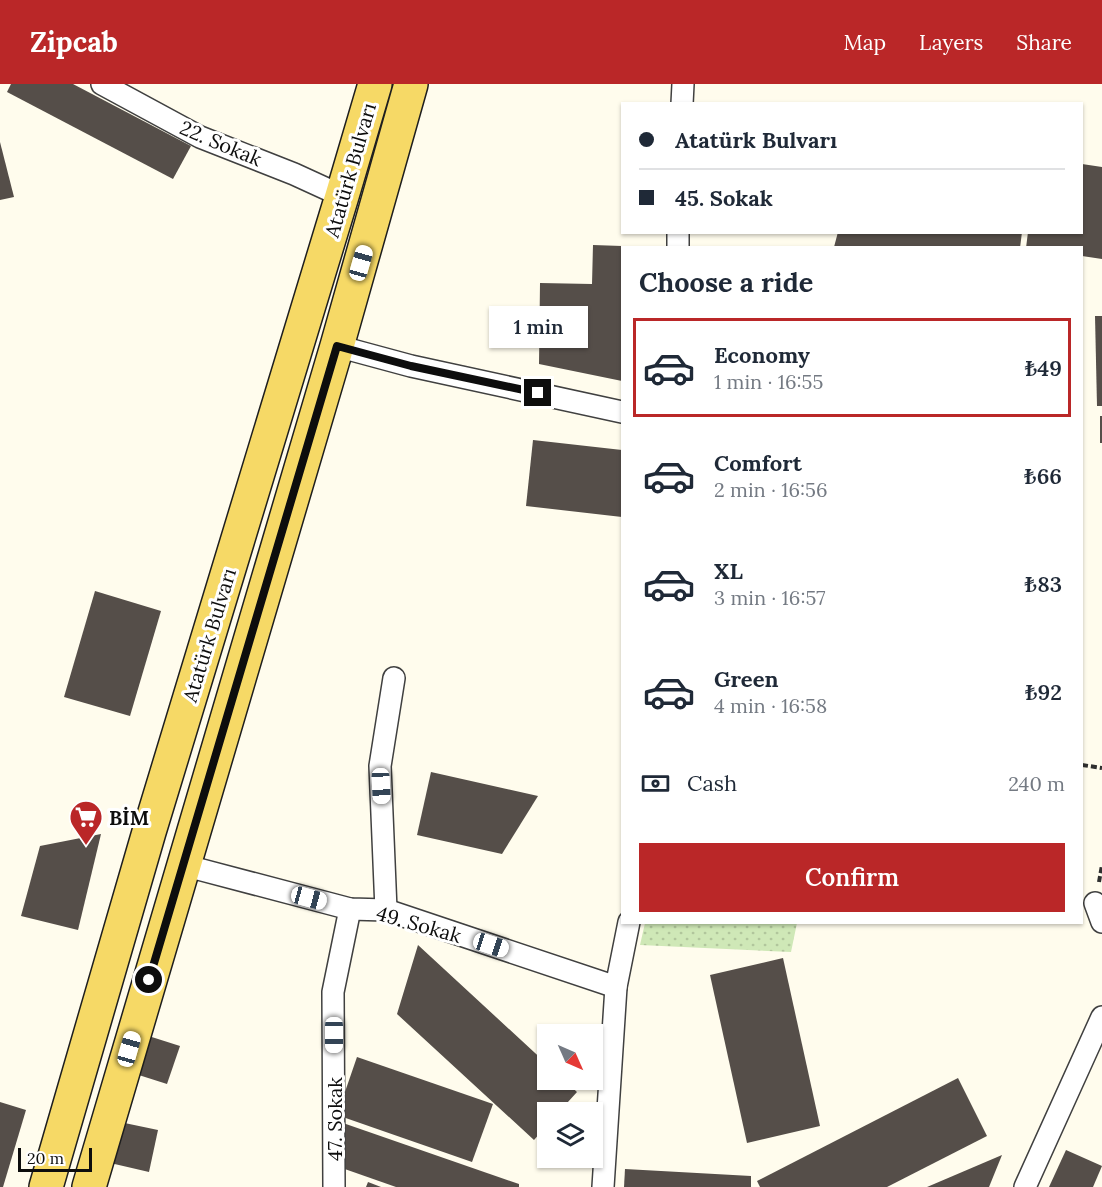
<!DOCTYPE html>
<meta charset="utf-8">
<style>
:root{--surface:#fff;--page:#f6f6f7;--text:#1f2937;--muted:#747a83;--line:#e0e1e3;--accent:#ba2728}
body{margin:0;font-family:Lora,serif;background:var(--page);color:var(--text);height:100vh;display:flex;flex-direction:column;font-size:22px;white-space:nowrap}
*{box-sizing:border-box;margin:0}
p{font-size:20px;color:var(--muted)}
.icon{flex:none;width:33px;height:33px;fill:none;stroke:currentColor;stroke-width:2;stroke-linecap:round;stroke-linejoin:round}
.map{position:relative;flex:1;overflow:hidden}
.sheet{position:absolute;left:621px;top:162px;width:462px;height:678px;display:flex;flex-direction:column;background:var(--surface);border-radius:0px;box-shadow:0 2px 4px #0004}
.sheet>*{flex:none}
.guide{position:absolute;left:621px;top:18px;width:462px;height:132px;border-radius:0px;box-shadow:0 2px 4px #0004;display:grid;align-content:center;height:132px;padding:0 18px;background:var(--surface)}
.needle{width:39px;rotate:135deg}
.buttons{position:absolute;left:537px;top:940px;display:grid;gap:12px}
.buttons a{display:grid;place-items:center;width:66px;height:66px;border-radius:0px;background:var(--surface);box-shadow:0 2px 4px #0004;font-size:30px}
.scale{position:absolute;left:18px;bottom:15px;width:74px;box-sizing:border-box;padding-left:6px;border:3px solid #0d0d0d;border-top:0;font-size:16px;line-height:21px;white-space:nowrap;color:#0d0d0d;-webkit-text-stroke:4px #fff;paint-order:stroke}
.end{position:absolute;width:27px;height:27px;margin:-14px;border:8px solid #0d0d0d;background:#fff;box-shadow:0 0 0 3px #fff}
.from{border-radius:50%}
.bubble{position:absolute;height:42px;border-radius:0px;background:var(--surface);box-shadow:0 2px 4px #0004;font-size:20px;font-weight:600;line-height:42px;text-align:center}
.car{position:absolute;width:18px;height:36px;margin:-18px -9px;border-radius:8px;box-shadow:0 0 4px 2px #0007;background:linear-gradient(#fff 24%,#345 0 40%,#fff 0 76%,#345 0 86%,#fff 0)}
.guide b{display:flex;align-items:center;gap:21px;height:57px;font-size:22px}
.guide b+b{border-top:2px solid var(--line)}
.guide i{width:15px;height:15px;background:var(--text)}
ul{padding:0;list-style:none}
li{display:flex;align-items:center;gap:18px;height:99px;margin:0 12px 9px;padding:0 6px;border:3px solid transparent;border-radius:0px}
li div{flex:1}
li b{display:block;font-size:22px}
li em{font-style:normal;font-weight:600}
li.selected{border-color:var(--accent)}
li>.icon{width:54px;height:54px;stroke-width:1.5}
h2{padding:0 18px;font-size:27px;line-height:72px}
.pay{display:flex;align-items:center;gap:15px;height:66px;padding:0 18px;font-size:22px}
.pay p{margin-inline-start:auto}
.action{display:flex;gap:12px;margin-top:auto;padding:12px 18px}
.action a{flex:1;height:69px;border-radius:0px;background:var(--accent);color:#fff;font-size:24px;font-weight:600;line-height:69px;text-align:center}
header{display:flex;align-items:center;gap:36px;box-sizing:border-box;height:84px;padding:0 30px;background:var(--accent);color:#fff}
header strong{font-size:28px}
nav{display:flex;gap:33px;margin-inline-start:auto;font-size:21px}
.map>svg:first-child{display:block}
.park{fill:url(#park-dots)}
.building{fill:#554e49}
.lines{fill:none;stroke-linecap:round;stroke-linejoin:round}
.minor-casing{stroke:#404040;stroke-width:24}
.primary-casing{stroke:#1e1e1e;stroke-width:36}
.path{stroke:#2f2f2f;stroke-width:4;stroke-dasharray:6 3;stroke-linecap:butt}
.minor{stroke:#fff;stroke-width:21}
.primary{stroke:#f6d966;stroke-width:33}
.route{stroke:#0d0d0d;stroke-width:8}
.labels{text-anchor:middle;dominant-baseline:central;stroke-width:6;stroke-linejoin:round;paint-order:stroke}
.street-label{font-size:20px;fill:#0d0d0d;stroke:#fff}
.poi-label{font-size:20px;font-weight:bold;fill:#0d0d0d;stroke:#fff;text-anchor:start}
</style>
<header>
<strong>Zipcab</strong>
<nav><a>Map</a><a>Layers</a><a>Share</a></nav>
</header>
<div class="map">
<svg width="1102" height="1103" viewBox="0 0 1102 1103">
<defs>
<pattern id="park-dots" width="8" height="8" patternUnits="userSpaceOnUse" patternTransform="scale(1.5)"><rect width="8" height="8" fill="#cfe8b7"/><path d="M2 2h.1M6 6h.1" fill="none" stroke="#b1c69c" stroke-width="1.8" stroke-linecap="round"/></pattern>
</defs>
<rect width="100%" height="100%" fill="#fffced"/>
<path class="park" d="M645 839V838L797 839 791 868 640 861Z"/>
<g class="building">
<path d="M11 0H73L191 62 173 95 7 8Z"/>
<path d="M0 58 14 113 0 116Z"/>
<path d="M1082 80 1102 83V175L1082 172V164H1026L1028 148H1082Z"/>
<path d="M838 148H1022L1020 164H836L834 163Z"/>
<path d="M593 161 622 162V297L539 280 540 199 592 200Z"/>
<path d="M1095 232H1102V322H1097Z"/>
<rect x="1100" y="332" width="2" height="27"/>
<path d="M533 356 622 366V433L526 422Z"/>
<path d="M95 507 161 527 130 632 64 613Z"/>
<path d="M431 688 538 712 502 770 417 751Z"/>
<path d="M101 750 78 846 21 832 40 762Z"/>
<path d="M418 861 548 981V996H564L577 1008 558 1029H548V1040L534 1056 397 930Z"/>
<path d="M783 874 820 1042 747 1059 710 891Z"/>
<path d="M136 948 180 962 167 1000 123 986Z"/>
<path d="M357 973 493 1020 472 1078 337 1031Z"/>
<path d="M958 994 987 1052 887 1103H760L757 1097Z"/>
<path d="M0 1018 26 1026 3 1103H0Z"/>
<path d="M115 1037 158 1046 149 1088 106 1078Z"/>
<path d="M343 1039 519 1100V1103H396L339 1083Z"/>
<path d="M1066 1066 1102 1082 1093 1103H1049Z"/>
<path d="M1002 1071 989 1103H927Z"/>
<path d="M625 1085 751 1092V1103H624Z"/>
<path d="M368 1098 381 1103H366Z"/>
</g>
<g class="lines">
<defs>
<g id="minor">
<path d="M102 0 200 53 294 90 342 112"/>
<path d="M682 20 683 0"/>
<path d="M678 164V148"/>
<path d="M337 262 411 282 622 328"/>
<path d="M183 781 350 825 386 826 616 903"/>
<path d="M1095 819 1102 838"/>
<path d="M386 826 380 682 394 594"/>
<path d="M334 1103 333 908 350 825"/>
<path d="M603 1103 616 903 629 838"/>
<path d="M1025 1103 1102 933"/>
</g>
<g id="primary">
<path d="M46 1103 149 748 342 112 375 0"/>
<path d="M89 1103 337 262 411 0"/>
</g>
</defs>
<use href="#minor" class="minor-casing"/>
<use href="#primary" class="primary-casing"/>
<g class="path">
<path d="M1082 681 1102 684"/>
<path d="M1099 798 1102 781"/>
</g>
<use href="#minor" class="minor"/>
<use href="#primary" class="primary"/>
</g>
<g class="lines">
<path class="route" d="M149 896 337 262 411 282 538 309"/>
</g>
<defs>
<symbol id="supermarket-pin" viewBox="-11 -11 22 30"><path d="M0 17L-7.5 6A9.5 9.5 0 1 1 7.5 6Z" fill="#ba2728" stroke="#fff"/><path d="M-6-5.5h2.5l.6 2H6L4.5 2H-2.5L-4.4-4H-6ZM-1.5 3.2a1.3 1.3 0 1 0 .1 0ZM3 3.2a1.3 1.3 0 1 0 .1 0Z" fill="#fff"/></symbol>
</defs>
<g fill-rule="evenodd">
<use href="#supermarket-pin" x="67" y="714" width="38" height="52"/>
</g>
<g class="labels">
<g class="street-label">
<text transform="translate(221 59) rotate(23)">22. Sokak</text>
<text transform="translate(350 86) rotate(-74)">Atatürk Bulvarı</text>
<text transform="translate(209 551) rotate(-73)">Atatürk Bulvarı</text>
<text transform="translate(419 840) rotate(16)">49. Sokak</text>
<text transform="translate(334 1035) rotate(-90)">47. Sokak</text>
</g>
<g class="poi-label">
<text x="109" y="733">BİM</text>
</g>
</g>
</svg>
<div class="buttons">
<a><svg class="needle" viewBox="-14 -14 28 28"><path d="M0-13l5 13h-10z" fill="#e53935"/><path d="M0 13l5-13h-10z" fill="#747a83"/></svg></a>
<a><svg class="icon" aria-label="layers" viewBox="0 0 24 24"><path d="M12 4l9 5-9 5-9-5zM3 14l9 5 9-5"/></svg></a>
</div>
<div class="scale">20 m</div>
<i class="end from" style="left:149px;top:896px"></i>
<i class="end" style="left:538px;top:309px"></i>
<div class="bubble" style="left:489px;top:222px;width:99px">1 min</div>
<i class="car" style="left:361px;top:179px;rotate:16deg"></i>
<i class="car" style="left:381px;top:702px;rotate:177deg"></i>
<i class="car" style="left:309px;top:814px;rotate:105deg"></i>
<i class="car" style="left:491px;top:861px;rotate:108deg"></i>
<i class="car" style="left:334px;top:951px;rotate:180deg"></i>
<i class="car" style="left:129px;top:965px;rotate:16deg"></i>
<div class="guide">
<b><i class="from"></i>Atatürk Bulvarı</b>
<b><i></i>45. Sokak</b>
</div>
<section class="sheet">
<h2>Choose a ride</h2>
<ul>
<li class="selected"><svg class="icon" aria-label="car" viewBox="0 0 24 24"><path d="M5 17H2v-5l4-1 3-4h7l3 4 3 1v5h-3M9 17h6M6 11h13"/><circle cx="7" cy="17" r="2"/><circle cx="17" cy="17" r="2"/></svg><div><b>Economy</b><p>1 min · 16:55</p></div><em>₺49</em></li>
<li><svg class="icon" aria-label="car" viewBox="0 0 24 24"><path d="M5 17H2v-5l4-1 3-4h7l3 4 3 1v5h-3M9 17h6M6 11h13"/><circle cx="7" cy="17" r="2"/><circle cx="17" cy="17" r="2"/></svg><div><b>Comfort</b><p>2 min · 16:56</p></div><em>₺66</em></li>
<li><svg class="icon" aria-label="car" viewBox="0 0 24 24"><path d="M5 17H2v-5l4-1 3-4h7l3 4 3 1v5h-3M9 17h6M6 11h13"/><circle cx="7" cy="17" r="2"/><circle cx="17" cy="17" r="2"/></svg><div><b>XL</b><p>3 min · 16:57</p></div><em>₺83</em></li>
<li><svg class="icon" aria-label="car" viewBox="0 0 24 24"><path d="M5 17H2v-5l4-1 3-4h7l3 4 3 1v5h-3M9 17h6M6 11h13"/><circle cx="7" cy="17" r="2"/><circle cx="17" cy="17" r="2"/></svg><div><b>Green</b><p>4 min · 16:58</p></div><em>₺92</em></li>
</ul>
<div class="pay"><svg class="icon" aria-label="cash" viewBox="0 0 24 24"><path d="M3 7h18v10H3z"/><circle cx="12" cy="12" r="2"/></svg>Cash<p>240 m</p></div>
<div class="action"><a>Confirm</a></div>
</section>
</div>
